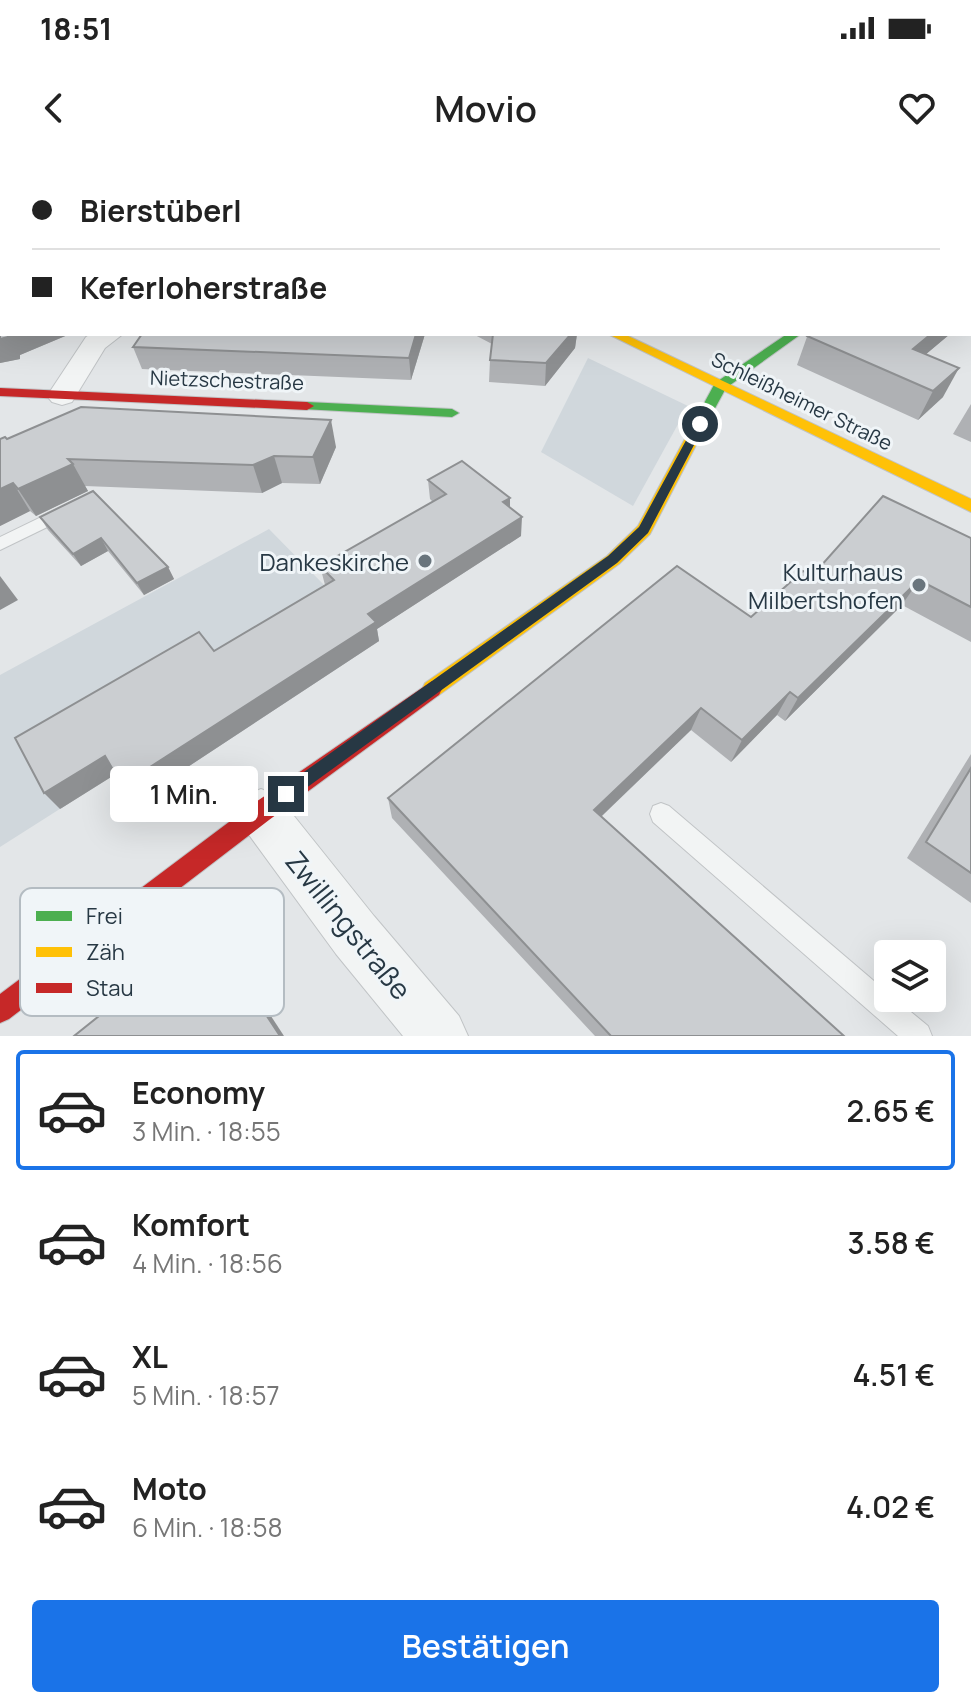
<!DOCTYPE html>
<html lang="de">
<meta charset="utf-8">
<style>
:root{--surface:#fff;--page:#f6f6f6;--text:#222;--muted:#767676;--line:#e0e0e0;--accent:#1a73e8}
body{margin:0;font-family:Manrope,sans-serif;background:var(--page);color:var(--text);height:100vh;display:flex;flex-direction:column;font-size:30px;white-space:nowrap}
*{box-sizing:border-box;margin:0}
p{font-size:26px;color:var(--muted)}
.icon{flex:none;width:44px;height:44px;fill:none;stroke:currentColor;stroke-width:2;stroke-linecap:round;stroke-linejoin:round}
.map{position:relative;height:876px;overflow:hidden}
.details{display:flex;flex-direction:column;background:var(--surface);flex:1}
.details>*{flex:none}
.guide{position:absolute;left:0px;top:0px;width:972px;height:176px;box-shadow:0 8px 32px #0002;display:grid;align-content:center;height:176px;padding:0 32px;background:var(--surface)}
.fabs{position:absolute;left:874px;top:780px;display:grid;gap:16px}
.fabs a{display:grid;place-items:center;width:72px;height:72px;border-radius:8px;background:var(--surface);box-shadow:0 8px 32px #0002;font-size:40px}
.end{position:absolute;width:36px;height:36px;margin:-18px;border:10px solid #273844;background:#fff;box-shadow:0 0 0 4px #fff}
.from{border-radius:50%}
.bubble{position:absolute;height:56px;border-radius:8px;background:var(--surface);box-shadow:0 8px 32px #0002;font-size:26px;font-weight:600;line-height:56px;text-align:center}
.guide b{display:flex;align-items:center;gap:28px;height:76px;font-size:30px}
.guide b+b{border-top:2px solid var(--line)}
.guide i{width:20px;height:20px;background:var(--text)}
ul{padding:14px 0 0;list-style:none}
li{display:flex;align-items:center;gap:24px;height:120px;margin:0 16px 12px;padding:0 16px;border:4px solid transparent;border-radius:8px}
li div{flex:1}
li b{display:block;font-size:30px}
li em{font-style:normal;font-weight:600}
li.current{border-color:var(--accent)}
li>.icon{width:72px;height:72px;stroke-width:1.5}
.cta{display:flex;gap:16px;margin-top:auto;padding:16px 32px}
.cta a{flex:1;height:92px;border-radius:8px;background:var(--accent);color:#fff;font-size:32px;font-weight:600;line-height:92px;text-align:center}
.status{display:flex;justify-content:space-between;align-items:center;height:56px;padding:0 40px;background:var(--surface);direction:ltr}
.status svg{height:22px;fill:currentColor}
header{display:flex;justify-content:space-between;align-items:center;height:104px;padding:0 32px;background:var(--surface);font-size:36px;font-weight:600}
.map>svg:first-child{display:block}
.built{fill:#d0d7dc}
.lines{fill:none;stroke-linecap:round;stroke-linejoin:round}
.lane-casing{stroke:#c1c4c6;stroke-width:2}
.street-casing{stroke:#c1c4c6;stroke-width:2}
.fast-casing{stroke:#c1c4c6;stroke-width:2}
.slow-casing{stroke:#c1c4c6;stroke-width:2}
.jam-casing{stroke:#c1c4c6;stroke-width:2}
.lane{fill:#f2f4f4;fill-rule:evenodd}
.street{fill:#f2f4f4;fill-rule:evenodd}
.fast{fill:#4caf50;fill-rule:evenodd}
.slow{fill:#ffc107;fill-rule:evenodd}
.jam{fill:#c62828;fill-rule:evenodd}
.wall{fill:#afb1b4}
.shaded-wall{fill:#8e9092}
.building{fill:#cbced1;stroke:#8e9092;stroke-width:2}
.route{fill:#273844}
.poi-dot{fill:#69757d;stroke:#f0f5f8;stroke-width:3}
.labels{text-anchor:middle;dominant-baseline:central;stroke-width:6;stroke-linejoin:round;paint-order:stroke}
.far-street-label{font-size:20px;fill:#273844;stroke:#f0f5f8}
.poi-label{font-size:24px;fill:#273844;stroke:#f0f5f8;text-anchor:end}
.near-street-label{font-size:28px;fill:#273844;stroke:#f0f5f8}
.key{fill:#f0f5f8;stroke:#b4bcc2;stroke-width:2}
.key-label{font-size:22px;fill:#273844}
</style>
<div class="status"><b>18:51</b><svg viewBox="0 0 49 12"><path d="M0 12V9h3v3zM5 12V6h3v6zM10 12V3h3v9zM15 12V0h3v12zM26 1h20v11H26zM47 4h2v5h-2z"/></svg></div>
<header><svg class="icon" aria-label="back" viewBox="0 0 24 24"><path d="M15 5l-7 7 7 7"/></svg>Movio<svg class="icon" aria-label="heart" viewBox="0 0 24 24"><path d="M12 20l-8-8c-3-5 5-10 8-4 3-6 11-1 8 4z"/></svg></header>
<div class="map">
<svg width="971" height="876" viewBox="0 0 971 876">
<rect width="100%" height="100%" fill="#e3e6e8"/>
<g class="built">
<path d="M588 198 688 246 633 346 541 292Z"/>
<path d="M269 369 379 481 136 641 118 612 0 687V515Z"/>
</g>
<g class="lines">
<defs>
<g id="lane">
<path d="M66 345 72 347 74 351 72 355 0 390V377Z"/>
<path d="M661 643 669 646 888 833V838H894L928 866 932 876H898L653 662 650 654 653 646Z"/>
</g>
<g id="street">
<path d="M971 45V58H970V45Z"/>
<path d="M91 174H123L105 188 72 242 62 245 52 242 47 236 86 177Z"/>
<path d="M261 629 278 636 374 756 459 856 468 876H403L336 794 244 668 237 652 244 636Z"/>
</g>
<g id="fast">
<path d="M787 174H801L726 228 707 263H697L695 260 715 223Z"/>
<path d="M307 242 452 249 459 253 452 257 302 249 300 246Z"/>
</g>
<g id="slow">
<path d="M608 174H624L971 339V352Z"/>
<path d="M702 256 709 260 650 374 619 404 439 535 432 537 425 535 422 529 425 523 607 396 638 366 695 260Z"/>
</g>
<g id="jam">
<path d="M0 228 307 242 314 246 307 250 0 236Z"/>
<path d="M432 521 439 523 442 529 439 535 269 660 9 859 0 863V834L253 644Z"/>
</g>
</defs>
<use href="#lane" class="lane-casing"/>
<use href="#street" class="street-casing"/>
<use href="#fast" class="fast-casing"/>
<use href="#slow" class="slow-casing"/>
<use href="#jam" class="jam-casing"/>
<use href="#lane" class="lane"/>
<use href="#street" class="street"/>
<use href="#fast" class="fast"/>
<use href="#slow" class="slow"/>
<use href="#jam" class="jam"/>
</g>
<g class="wall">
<path d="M0 0H971V9L970 10V2H2V174H70L20 195V199L0 203Z"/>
<path d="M142 174H425L411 220 142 209 133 187Z"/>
<path d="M473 174H577L575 188 545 226 489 222 490 200 492 184Z"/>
<path d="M808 174H950L926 194 943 237 918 260 797 205Z"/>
<path d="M971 244V282L953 274Z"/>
<path d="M0 279H7L336 287 320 324 282 323 262 333 85 326 88 331 36 356 30 351 0 366Z"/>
<path d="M428 320 510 348 521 376 377 469 379 481 136 641 122 625 116 614 60 649 214 491 325 425 320 406 433 342 430 339Z"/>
<path d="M93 331 168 407 174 419 144 435 108 391 81 406 48 370 40 357Z"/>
<path d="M971 378V482L902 445 785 561 777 555 731 602 691 570 601 657 844 876H595L392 658 388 638 751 457 812 416Z"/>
<path d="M971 594V743L907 698Z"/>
</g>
<g class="shaded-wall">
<path d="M88 0H138V2H80Z"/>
<path d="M797 0H818V2H794Z"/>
<path d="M8 174H70L20 195V199L0 203V179Z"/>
<path d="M416 174H425L411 220 409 198Z"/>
<path d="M571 174H577L575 188 545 226 546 203Z"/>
<path d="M931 174H950L899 217 913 189Z"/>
<path d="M959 208 943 237 918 260 933 231Z"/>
<path d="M331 260 336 287 320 324 313 297Z"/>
<path d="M274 296 282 323 262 333 253 305Z"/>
<path d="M73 304 88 331 36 356 18 329Z"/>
<path d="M13 323 30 351 0 366V329Z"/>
<path d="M510 338V357L503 342Z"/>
<path d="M522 357 521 376 377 469 379 481 136 641 122 625 368 454Z"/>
<path d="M101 378 108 391 81 406 73 394Z"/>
<path d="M168 407 174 419 144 435 137 423Z"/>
<path d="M0 416 18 440 0 450Z"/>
<path d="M919 420 902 445 785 561 798 538Z"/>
<path d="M790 532 777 555 731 602 742 580Z"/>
<path d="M701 548 691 570 588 669 594 650Z"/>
<path d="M105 596 119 612 60 649 44 633Z"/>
<path d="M209 768 222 781 284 876H280Z"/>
</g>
<g class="building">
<path d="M0 0H88L80 2H2V69H0Z"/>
<path d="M158 0H797L794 2H163Z"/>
<path d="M879 0H966L963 2H887Z"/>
<path d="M0 73 2 77V174H8V177L0 179Z"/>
<path d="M970 91 971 92 970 142Z"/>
<path d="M142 174H416L409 198 133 187Z"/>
<path d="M493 174H571L546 203 490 200Z"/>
<path d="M808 174H931L913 189 959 208 933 231 807 176Z"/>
<path d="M81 247 331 260 313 297 274 296 253 305 68 299 73 304 18 329 13 323 0 329V279L5 277 7 279Z"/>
<path d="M462 301 510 338 503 342 522 357 368 454 376 462 122 625 105 596 44 633 15 578 199 472 214 491 334 420 320 406 446 334 428 320Z"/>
<path d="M93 331 168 407 137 423 101 378 73 394 40 357Z"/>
<path d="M883 336 971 378V447L919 420 798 538 790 532 742 580 701 548 594 650 844 876H611L388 638 677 406 751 457 803 411 812 416Z"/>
<path d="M971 608V713L926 682Z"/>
<path d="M209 768 280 876H74Z"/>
</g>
<path class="route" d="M696 262 705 264 648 373 617 403 291 639H280V629L608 396 639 367Z"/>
<g class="poi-dot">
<circle cx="425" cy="401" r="8"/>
<circle cx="919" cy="425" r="8"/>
</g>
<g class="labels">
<g class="far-street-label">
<text transform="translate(227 220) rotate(2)">Nietzschestraße</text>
<text transform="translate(802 241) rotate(26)">Schleißheimer Straße</text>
</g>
<g class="poi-label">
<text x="409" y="401">Dankeskirche</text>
<text x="903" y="411">Kulturhaus<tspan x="903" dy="28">Milbertshofen</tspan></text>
</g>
<g class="near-street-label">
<text transform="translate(349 765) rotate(51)">Zwillingstraße</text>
</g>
</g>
<rect x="20" y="728" width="264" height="128" rx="12" class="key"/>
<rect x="36" y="751" width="36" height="10" fill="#4caf50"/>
<rect x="36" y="787" width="36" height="10" fill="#ffc107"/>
<rect x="36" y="823" width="36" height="10" fill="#c62828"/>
<g class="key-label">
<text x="86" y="764">Frei</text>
<text x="86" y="800">Zäh</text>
<text x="86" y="836">Stau</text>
</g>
</svg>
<div class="fabs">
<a><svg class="icon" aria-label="layers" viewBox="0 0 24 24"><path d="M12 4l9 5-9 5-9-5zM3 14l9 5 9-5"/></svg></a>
</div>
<i class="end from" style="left:700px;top:264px"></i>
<i class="end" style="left:286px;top:634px"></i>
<div class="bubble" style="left:110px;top:606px;width:148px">1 Min.</div>
<div class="guide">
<b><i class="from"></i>Bierstüberl</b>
<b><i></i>Keferloherstraße</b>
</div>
</div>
<section class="details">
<ul>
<li class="current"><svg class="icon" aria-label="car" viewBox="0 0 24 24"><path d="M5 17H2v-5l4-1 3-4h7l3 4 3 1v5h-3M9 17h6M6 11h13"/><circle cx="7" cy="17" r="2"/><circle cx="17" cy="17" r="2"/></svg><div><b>Economy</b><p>3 Min. · 18:55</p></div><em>2.65 €</em></li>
<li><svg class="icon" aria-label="car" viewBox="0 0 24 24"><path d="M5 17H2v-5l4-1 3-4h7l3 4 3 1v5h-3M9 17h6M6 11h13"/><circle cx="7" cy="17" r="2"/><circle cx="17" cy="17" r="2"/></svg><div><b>Komfort</b><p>4 Min. · 18:56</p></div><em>3.58 €</em></li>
<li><svg class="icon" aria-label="car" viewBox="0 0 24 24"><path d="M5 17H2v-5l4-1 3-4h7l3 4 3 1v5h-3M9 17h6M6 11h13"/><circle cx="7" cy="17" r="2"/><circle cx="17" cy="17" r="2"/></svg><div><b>XL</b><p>5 Min. · 18:57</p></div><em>4.51 €</em></li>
<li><svg class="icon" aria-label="car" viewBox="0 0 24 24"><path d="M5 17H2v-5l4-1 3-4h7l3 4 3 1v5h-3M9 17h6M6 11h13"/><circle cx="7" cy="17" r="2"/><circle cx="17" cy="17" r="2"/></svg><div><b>Moto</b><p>6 Min. · 18:58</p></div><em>4.02 €</em></li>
</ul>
<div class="cta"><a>Bestätigen</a></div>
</section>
